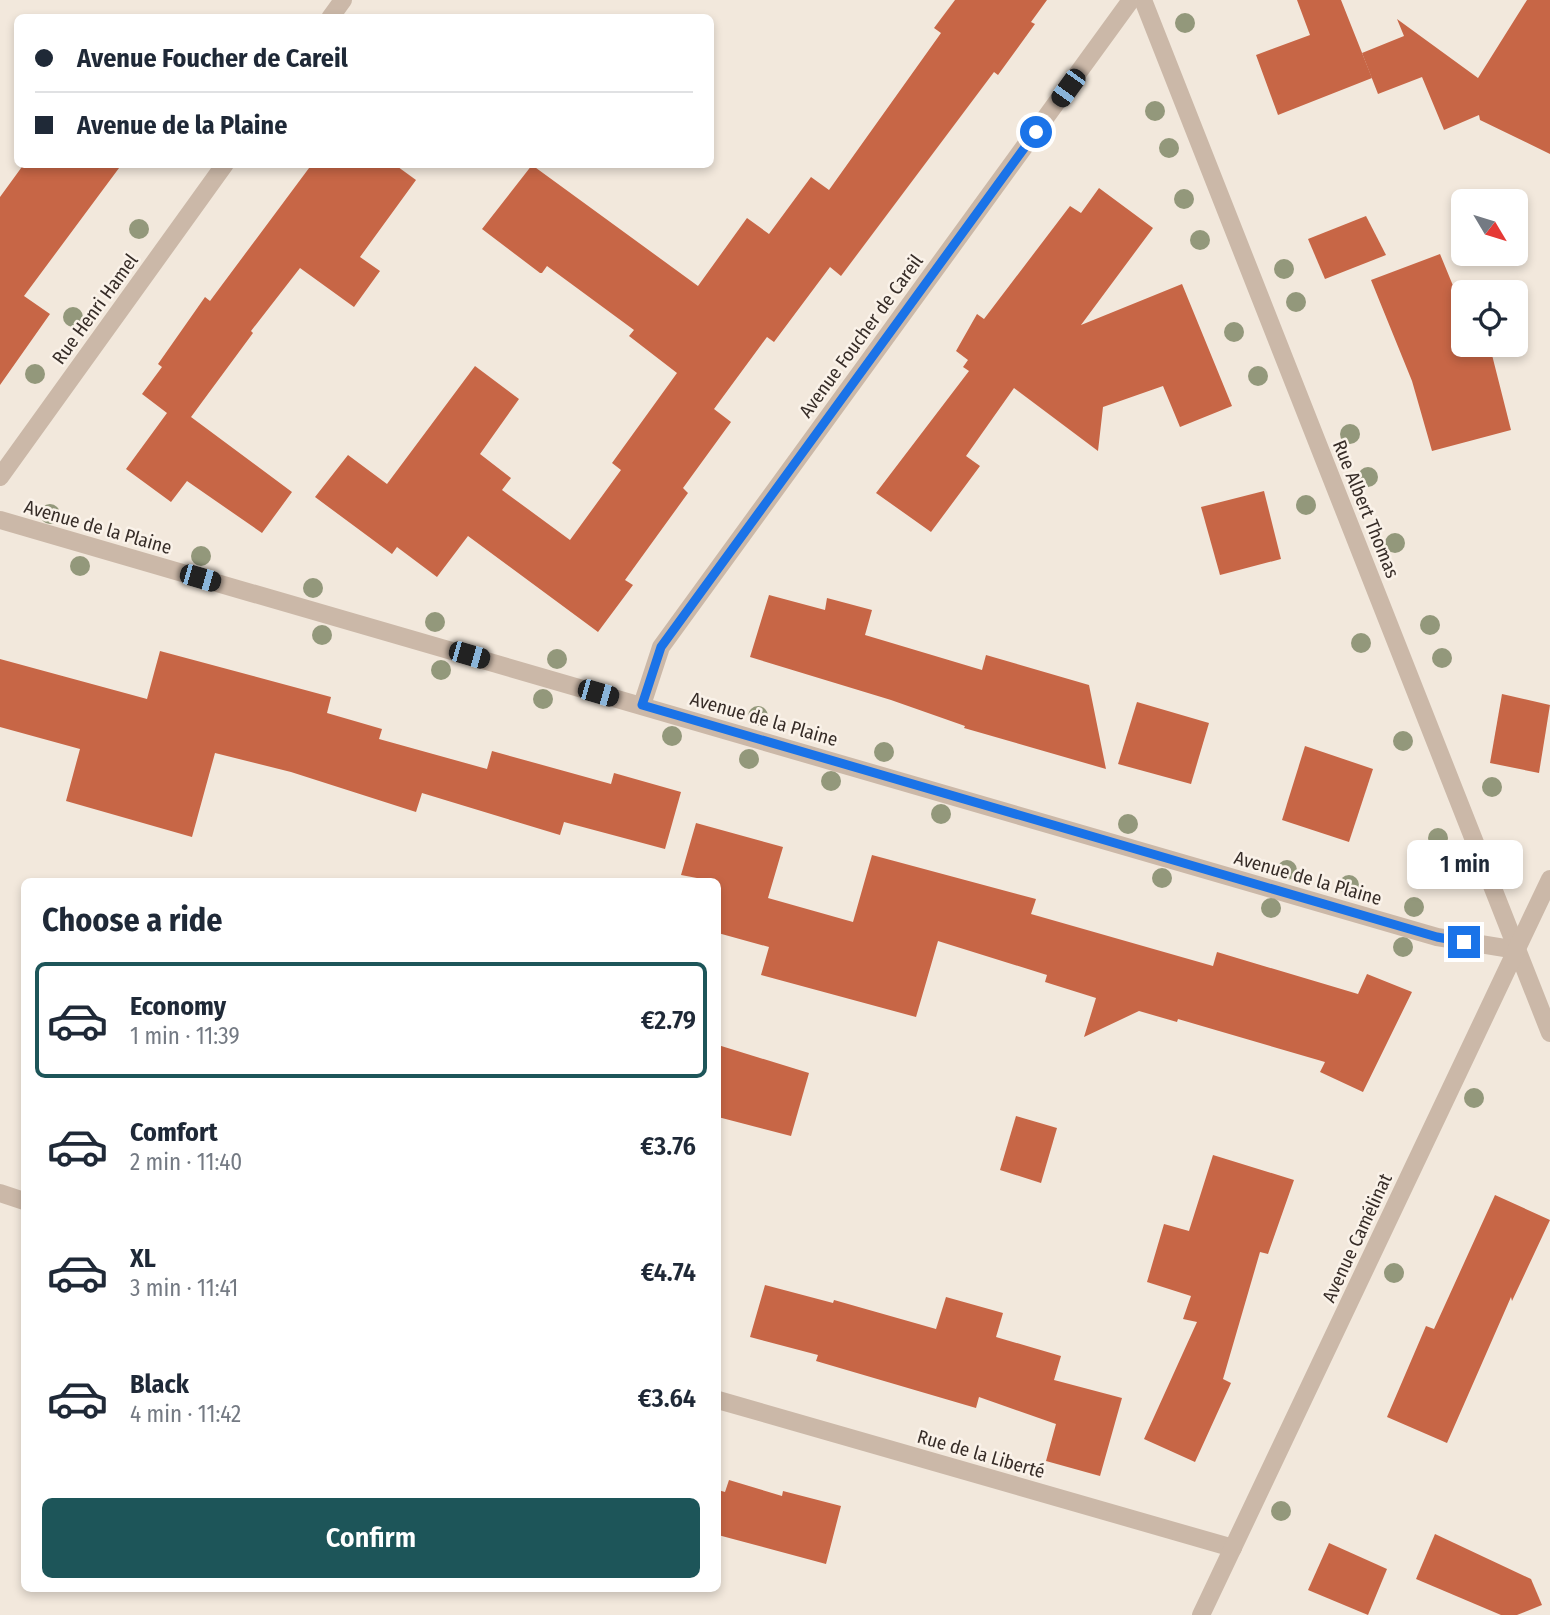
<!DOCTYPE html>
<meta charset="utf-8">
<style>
:root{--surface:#fff;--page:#f2f2f3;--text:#1f2937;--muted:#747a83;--line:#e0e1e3;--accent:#1d5559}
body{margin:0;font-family:"Fira Sans Condensed",sans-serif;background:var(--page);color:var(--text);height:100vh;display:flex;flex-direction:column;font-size:26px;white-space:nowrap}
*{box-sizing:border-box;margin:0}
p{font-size:23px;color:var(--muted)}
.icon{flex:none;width:38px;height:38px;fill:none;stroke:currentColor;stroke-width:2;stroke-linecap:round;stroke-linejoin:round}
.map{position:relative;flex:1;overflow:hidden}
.details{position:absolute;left:21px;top:878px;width:700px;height:714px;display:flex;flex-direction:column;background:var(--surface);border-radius:10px;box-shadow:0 4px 10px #0003}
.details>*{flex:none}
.banner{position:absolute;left:14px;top:14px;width:700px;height:154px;border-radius:10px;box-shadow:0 4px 10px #0003;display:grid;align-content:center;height:154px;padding:0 21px;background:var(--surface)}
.needle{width:46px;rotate:128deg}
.controls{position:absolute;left:1451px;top:189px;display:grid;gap:14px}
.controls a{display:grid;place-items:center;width:77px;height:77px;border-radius:10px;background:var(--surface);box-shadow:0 4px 10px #0003;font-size:35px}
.end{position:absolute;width:32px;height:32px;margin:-16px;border:9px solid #1a73e8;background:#fff;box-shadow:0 0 0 4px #fff}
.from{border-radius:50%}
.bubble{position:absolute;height:49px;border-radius:10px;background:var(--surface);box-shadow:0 4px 10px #0003;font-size:23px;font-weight:600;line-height:49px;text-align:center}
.car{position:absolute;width:21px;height:42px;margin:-21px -10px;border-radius:9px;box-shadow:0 0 5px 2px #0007;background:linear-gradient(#222 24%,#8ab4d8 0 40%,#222 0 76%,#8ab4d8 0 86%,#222 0)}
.banner b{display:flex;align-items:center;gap:24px;height:66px;font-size:26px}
.banner b+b{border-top:2px solid var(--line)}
.banner i{width:18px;height:18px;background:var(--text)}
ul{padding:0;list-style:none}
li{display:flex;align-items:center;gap:21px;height:116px;margin:0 14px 10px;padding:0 7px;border:4px solid transparent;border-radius:10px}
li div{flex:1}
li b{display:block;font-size:26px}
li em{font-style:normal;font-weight:600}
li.selected{border-color:var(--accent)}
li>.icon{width:63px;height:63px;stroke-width:1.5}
h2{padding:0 21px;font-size:32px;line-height:84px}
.button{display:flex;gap:14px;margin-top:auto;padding:14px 21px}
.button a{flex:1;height:80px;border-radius:10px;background:var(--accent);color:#fff;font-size:28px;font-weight:600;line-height:80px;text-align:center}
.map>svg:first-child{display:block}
.building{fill:#c76646}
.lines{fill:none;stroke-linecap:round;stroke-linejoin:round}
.street{stroke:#cbb8a8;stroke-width:18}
.tree{fill:#93987b}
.route{stroke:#1a73e8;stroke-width:9}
.labels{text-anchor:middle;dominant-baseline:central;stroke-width:5;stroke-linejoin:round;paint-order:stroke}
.street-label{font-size:19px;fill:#372d28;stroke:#faf2e9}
</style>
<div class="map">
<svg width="1550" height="1615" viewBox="0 0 1550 1615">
<rect width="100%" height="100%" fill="#f2e8dc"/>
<g class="building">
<path d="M955 0H1047L1031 22 1035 24 998 75 994 72 841 276 830 267 774 342 767 337 714 409 731 422 683 488 688 493 625 580 633 585 598 632 468 536 437 577 397 547 392 554 315 497 348 455 387 484 475 366 519 399 480 454 511 478 502 490 570 540 621 470 612 463 677 373 629 336 634 330 547 266 542 273H540L482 229 532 165 698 286 747 218 769 234 811 177 829 190 941 33 934 28Z"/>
<path d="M1297 0H1341L1372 78 1278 115 1256 55 1310 35Z"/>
<path d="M1527 0H1550V154L1480 120 1479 115 1444 130 1422 77 1378 94 1362 53 1404 36 1397 19 1478 78Z"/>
<path d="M24 164H122L24 296 50 314 0 385V197Z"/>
<path d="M312 164H394L416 180 360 257 380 271 354 307 300 268 251 331 253 333 191 417 292 492 262 533 187 481 171 502 126 469 167 413 142 394 162 367 158 364 205 297 210 301Z"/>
<path d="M1099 188 1153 228 1081 325 1182 284 1232 406 1180 427 1163 386 1103 407 1098 451 1014 388 966 456 980 466 931 532 876 493 969 371 963 367 968 360 956 351 977 314 984 319 1070 206 1081 213Z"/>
<path d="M1366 216 1386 255 1325 279 1308 239Z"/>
<path d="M1440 254 1463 310V345H1477L1479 351 1490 347 1511 430 1432 451 1412 381 1371 280Z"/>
<path d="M1264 491 1281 559 1220 575 1201 507Z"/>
<path d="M769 595 825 610 827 598 872 610 865 635 982 670 986 655 1089 685 1106 769 964 728 965 726 891 700 750 657Z"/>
<path d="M160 651 331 697 327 713 382 729 379 739 487 769 492 751 611 784 614 773 681 792 665 849 564 822 560 835 422 793 416 812 291 772 215 753 192 837 66 801 80 749 0 727V659L147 699Z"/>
<path d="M1502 694 1550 705 1539 773 1490 763Z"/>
<path d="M1137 702 1209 723 1191 784 1118 764Z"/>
<path d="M1305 746 1373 769 1349 842 1282 820Z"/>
<path d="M696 823 783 847 768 898 853 922 872 855 1036 899 1031 914 1213 966 1217 952 1358 994 1367 974 1412 992 1363 1092 1320 1072 1325 1062 1178 1019 1177 1022 1139 1011 1084 1037 1096 998 1045 982 1047 975 938 941 916 1017 761 975 769 947 718 933V882L681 875Z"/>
<path d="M718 1045 809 1073 791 1136 718 1117Z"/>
<path d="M1016 1116 1057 1128 1041 1183 1000 1170Z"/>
<path d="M1213 1155 1294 1180 1268 1254 1260 1252 1223 1379 1231 1383 1195 1462 1144 1439 1197 1322 1183 1319 1191 1296 1147 1282 1164 1224 1189 1231Z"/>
<path d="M1495 1195 1550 1220 1512 1301 1511 1297 1447 1443 1387 1417 1426 1326 1434 1329Z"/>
<path d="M765 1285 833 1303 834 1300 936 1329 946 1297 1003 1313 996 1337 1061 1356 1054 1380 1122 1398 1100 1476 1046 1461 1056 1424 979 1397 976 1408 816 1361 818 1355 750 1337Z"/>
<path d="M729 1480 782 1496 783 1491 841 1506 826 1564 718 1535V1490L725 1492Z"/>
<path d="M1435 1534 1531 1579 1542 1605 1517 1615H1501L1416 1579Z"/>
<path d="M1329 1543 1387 1569 1368 1615 1308 1590Z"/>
</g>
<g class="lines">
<g class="street">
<path d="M1143 0 1550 1033"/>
<path d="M330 18 343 0"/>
<path d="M0 477 225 164"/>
<path d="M0 520 1437 937 1517 950"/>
<path d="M642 705 661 647 1131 0"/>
<path d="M0 1193 24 1201"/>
<path d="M718 1400 1233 1548"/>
<path d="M1201 1615 1550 879"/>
</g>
</g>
<g class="tree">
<circle cx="1185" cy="23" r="10"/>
<circle cx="1155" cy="111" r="10"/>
<circle cx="1169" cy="148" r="10"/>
<circle cx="1184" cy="199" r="10"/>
<circle cx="139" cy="229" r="10"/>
<circle cx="1200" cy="240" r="10"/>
<circle cx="1284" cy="269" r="10"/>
<circle cx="1296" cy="302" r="10"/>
<circle cx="73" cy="317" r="10"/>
<circle cx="1234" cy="332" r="10"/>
<circle cx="35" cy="374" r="10"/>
<circle cx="1258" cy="376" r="10"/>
<circle cx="1350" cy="434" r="10"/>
<circle cx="1368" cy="477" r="10"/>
<circle cx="1306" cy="505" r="10"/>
<circle cx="50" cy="514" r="10"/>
<circle cx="1395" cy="543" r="10"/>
<circle cx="201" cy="556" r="10"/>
<circle cx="80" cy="566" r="10"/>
<circle cx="313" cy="588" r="10"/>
<circle cx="435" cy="622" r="10"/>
<circle cx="1430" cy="625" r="10"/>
<circle cx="322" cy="635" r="10"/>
<circle cx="1361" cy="643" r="10"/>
<circle cx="1442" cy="658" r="10"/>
<circle cx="557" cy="659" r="10"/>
<circle cx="441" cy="670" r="10"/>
<circle cx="543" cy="699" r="10"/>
<circle cx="758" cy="716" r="10"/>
<circle cx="672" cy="736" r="10"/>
<circle cx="1403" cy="741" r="10"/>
<circle cx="884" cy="752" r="10"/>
<circle cx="749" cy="759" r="10"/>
<circle cx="831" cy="781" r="10"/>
<circle cx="1492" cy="787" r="10"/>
<circle cx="941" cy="814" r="10"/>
<circle cx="1128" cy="824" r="10"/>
<circle cx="1438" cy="838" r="10"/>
<circle cx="1287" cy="870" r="10"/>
<circle cx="1162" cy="878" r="10"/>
<circle cx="1349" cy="885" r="10"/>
<circle cx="1414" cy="907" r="10"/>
<circle cx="1271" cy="908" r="10"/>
<circle cx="1403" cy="947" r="10"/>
<circle cx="1474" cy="1098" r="10"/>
<circle cx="1394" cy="1273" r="10"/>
<circle cx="1281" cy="1511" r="10"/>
</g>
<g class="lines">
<path class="route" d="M1036 132 661 647 642 705 1437 937 1464 942"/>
</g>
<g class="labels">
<g class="street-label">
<text transform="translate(95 309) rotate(-54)">Rue Henri Hamel</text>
<text transform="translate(861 336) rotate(-54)">Avenue Foucher de Careil</text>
<text transform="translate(1366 509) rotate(68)">Rue Albert Thomas</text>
<text transform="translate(98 527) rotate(16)">Avenue de la Plaine</text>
<text transform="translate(764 719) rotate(16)">Avenue de la Plaine</text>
<text transform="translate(1308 878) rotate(16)">Avenue de la Plaine</text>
<text transform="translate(1357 1238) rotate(-65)">Avenue Camélinat</text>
<text transform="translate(981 1454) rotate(16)">Rue de la Liberté</text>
</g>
</g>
</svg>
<div class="controls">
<a><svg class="needle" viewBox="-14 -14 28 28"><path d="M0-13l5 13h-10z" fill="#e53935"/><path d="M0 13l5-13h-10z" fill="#747a83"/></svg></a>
<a><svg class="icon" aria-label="locate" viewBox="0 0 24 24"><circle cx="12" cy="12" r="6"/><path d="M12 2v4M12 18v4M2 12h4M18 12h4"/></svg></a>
</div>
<i class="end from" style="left:1036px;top:132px"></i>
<i class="end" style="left:1464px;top:942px"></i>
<div class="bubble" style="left:1407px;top:840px;width:116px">1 min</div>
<i class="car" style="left:1068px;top:88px;rotate:216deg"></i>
<i class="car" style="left:200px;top:578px;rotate:106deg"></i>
<i class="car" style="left:469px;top:655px;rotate:106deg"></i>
<i class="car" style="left:598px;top:693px;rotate:106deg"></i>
<div class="banner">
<b><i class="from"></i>Avenue Foucher de Careil</b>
<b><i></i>Avenue de la Plaine</b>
</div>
<section class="details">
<h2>Choose a ride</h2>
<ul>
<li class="selected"><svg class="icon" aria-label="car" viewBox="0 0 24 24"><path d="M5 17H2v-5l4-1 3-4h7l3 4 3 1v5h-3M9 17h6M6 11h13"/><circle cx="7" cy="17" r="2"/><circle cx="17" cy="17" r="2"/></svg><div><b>Economy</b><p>1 min · 11:39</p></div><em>€2.79</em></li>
<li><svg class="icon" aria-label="car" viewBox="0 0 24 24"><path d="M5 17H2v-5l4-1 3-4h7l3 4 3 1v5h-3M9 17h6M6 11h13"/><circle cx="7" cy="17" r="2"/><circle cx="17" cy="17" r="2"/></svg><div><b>Comfort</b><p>2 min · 11:40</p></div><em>€3.76</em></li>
<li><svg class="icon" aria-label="car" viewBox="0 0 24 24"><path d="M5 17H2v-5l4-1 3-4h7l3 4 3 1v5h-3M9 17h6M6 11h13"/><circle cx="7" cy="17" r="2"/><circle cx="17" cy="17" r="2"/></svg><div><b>XL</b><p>3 min · 11:41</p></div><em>€4.74</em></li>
<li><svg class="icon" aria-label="car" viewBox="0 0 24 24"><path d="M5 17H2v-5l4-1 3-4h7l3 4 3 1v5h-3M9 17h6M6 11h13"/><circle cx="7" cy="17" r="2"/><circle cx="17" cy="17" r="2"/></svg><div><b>Black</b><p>4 min · 11:42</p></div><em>€3.64</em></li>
</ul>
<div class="button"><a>Confirm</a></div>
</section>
</div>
